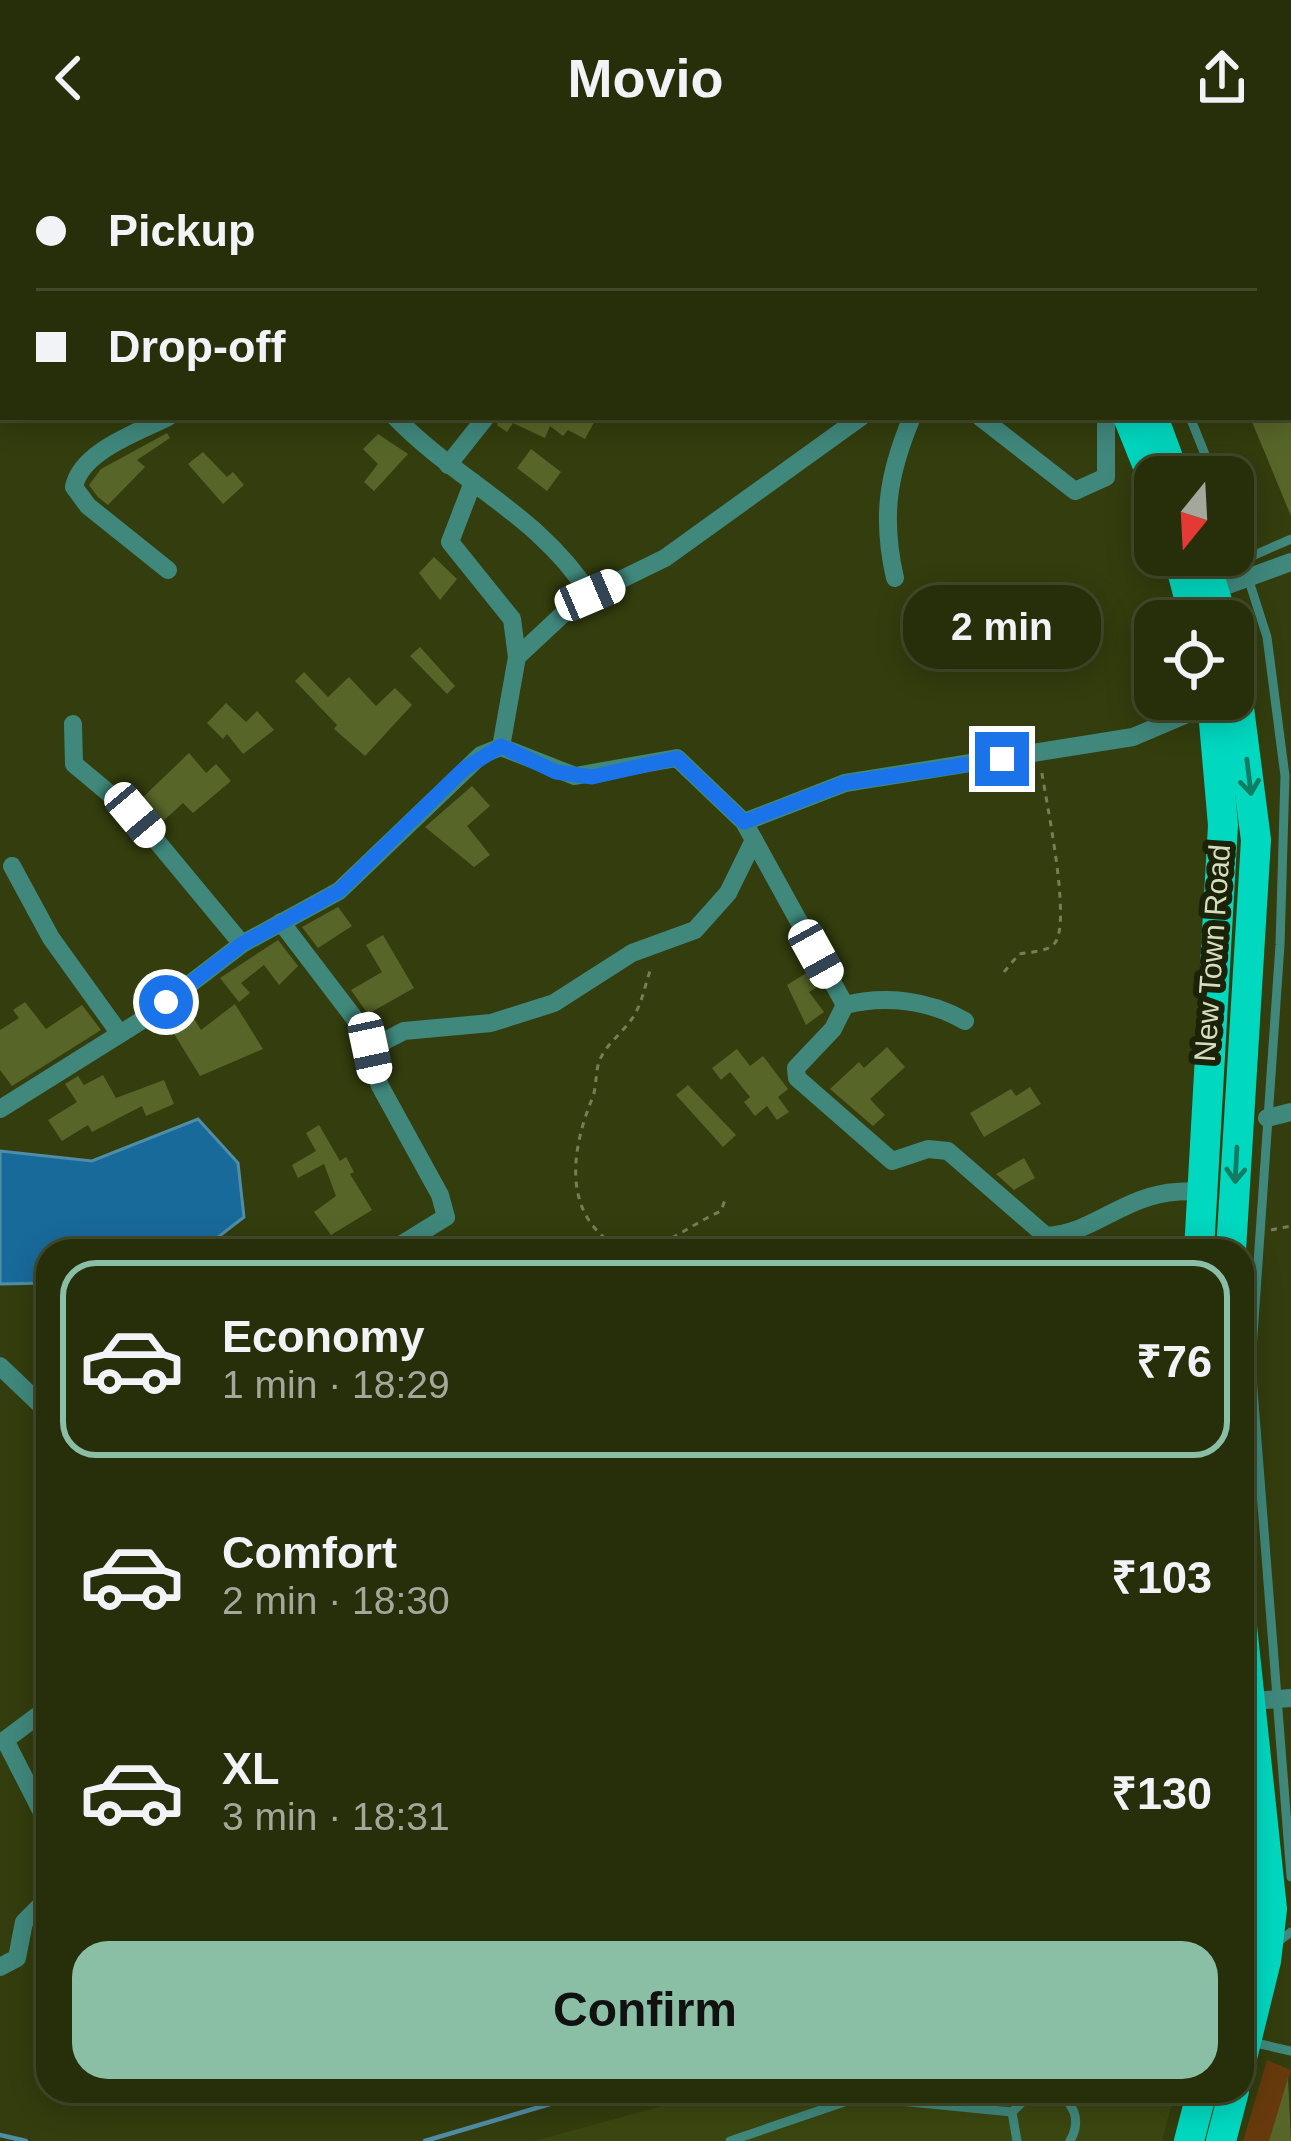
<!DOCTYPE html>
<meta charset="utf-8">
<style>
:root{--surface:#262e0a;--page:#323a18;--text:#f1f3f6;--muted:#a4a89c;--line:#424a2b;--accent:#8abfa5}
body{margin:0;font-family:Helvetica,sans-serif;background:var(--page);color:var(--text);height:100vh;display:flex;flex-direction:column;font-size:45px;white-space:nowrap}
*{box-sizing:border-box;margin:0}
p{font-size:39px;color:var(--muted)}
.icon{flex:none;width:66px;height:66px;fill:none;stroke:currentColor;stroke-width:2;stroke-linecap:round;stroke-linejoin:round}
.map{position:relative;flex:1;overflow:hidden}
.details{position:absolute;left:36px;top:1083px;width:1218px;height:864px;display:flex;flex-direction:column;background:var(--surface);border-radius:36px;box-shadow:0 6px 30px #0003,0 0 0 3px var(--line)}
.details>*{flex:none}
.guide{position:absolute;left:0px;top:0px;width:1293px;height:264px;box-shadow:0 6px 30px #0003,0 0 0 3px var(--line);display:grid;align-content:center;height:264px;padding:0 36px;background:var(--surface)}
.needle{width:78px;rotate:198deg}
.tools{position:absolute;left:1134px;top:300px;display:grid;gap:24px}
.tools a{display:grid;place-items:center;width:120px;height:120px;border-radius:24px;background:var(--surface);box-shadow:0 6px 30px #0003,0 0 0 3px var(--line);font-size:60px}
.end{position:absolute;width:54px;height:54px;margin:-27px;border:15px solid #1a73e8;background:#fff;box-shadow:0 0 0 6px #fff}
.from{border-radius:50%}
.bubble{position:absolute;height:84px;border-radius:36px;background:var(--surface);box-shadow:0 6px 30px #0003,0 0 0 3px var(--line);font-size:39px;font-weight:800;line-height:84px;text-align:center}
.car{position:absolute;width:36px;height:72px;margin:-36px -18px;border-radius:15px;box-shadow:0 0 9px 3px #0007;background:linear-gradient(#fff 24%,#345 0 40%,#fff 0 76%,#345 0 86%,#fff 0)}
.guide b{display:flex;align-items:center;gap:42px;height:114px;font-size:45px}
.guide b+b{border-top:3px solid var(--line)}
.guide i{width:30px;height:30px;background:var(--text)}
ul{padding:21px 0 0;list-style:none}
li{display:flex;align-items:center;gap:36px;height:198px;margin:0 24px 18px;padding:0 12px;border:6px solid transparent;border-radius:36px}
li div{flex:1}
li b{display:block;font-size:45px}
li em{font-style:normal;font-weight:800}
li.current{border-color:var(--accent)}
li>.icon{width:108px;height:108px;stroke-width:1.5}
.primary-button{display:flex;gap:24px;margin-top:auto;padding:24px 36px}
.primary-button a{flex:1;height:138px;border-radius:36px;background:var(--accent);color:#111;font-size:48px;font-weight:800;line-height:138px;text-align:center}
header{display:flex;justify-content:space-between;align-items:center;height:156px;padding:0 36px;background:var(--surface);font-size:54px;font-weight:800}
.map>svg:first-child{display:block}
.built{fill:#3b4710}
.green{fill:#663a0c}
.water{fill:#186a9b;stroke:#508da6;stroke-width:3}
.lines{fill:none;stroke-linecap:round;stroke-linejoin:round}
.stream{stroke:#508da6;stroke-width:4.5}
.building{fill:#576628}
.path{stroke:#757f55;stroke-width:3;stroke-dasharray:6 6;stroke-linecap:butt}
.service{stroke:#40887c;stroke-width:9}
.minor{stroke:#40887c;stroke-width:18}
.primary{stroke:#01d8c0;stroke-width:30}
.oneway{stroke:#0e7d64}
.route{stroke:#1a73e8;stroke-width:15}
.labels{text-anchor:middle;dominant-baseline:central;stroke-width:12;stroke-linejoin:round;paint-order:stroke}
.street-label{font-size:30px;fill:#d4debe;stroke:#1c2208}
</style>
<header><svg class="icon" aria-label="back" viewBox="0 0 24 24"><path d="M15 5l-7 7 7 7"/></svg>Movio<svg class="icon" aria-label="share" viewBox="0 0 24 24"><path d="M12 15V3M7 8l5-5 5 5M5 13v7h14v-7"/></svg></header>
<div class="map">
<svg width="1291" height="1985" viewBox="0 0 1291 1985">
<rect width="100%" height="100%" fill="#333d0d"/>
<path class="built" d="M717 1935H1175L1162 1985H534Z"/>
<path class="green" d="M1267 1904 1291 1914 1270 1985H1243Z"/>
<path class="water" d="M198 963 238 1007 244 1061 200 1095H48V1127L0 1128V995L92 1005Z"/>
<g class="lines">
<g class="stream">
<path d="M0 1979 26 1985"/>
<path d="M425 1985 594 1935"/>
</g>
</g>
<g class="building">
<path d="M499 261H597L585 283 568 274 563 280 550 270 545 282 513 267 507 276 497 269Z"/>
<path d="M1250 261H1291V360Z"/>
<path d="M167 277 170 282 137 304 145 311 108 349 98 341 89 329 101 313Z"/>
<path d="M378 278 408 298 374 335 364 326 378 308 363 293Z"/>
<path d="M531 293 561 316 547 335 517 312Z"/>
<path d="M203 296 227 321 233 316 244 329 223 348 188 308Z"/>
<path d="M434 401 457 423 440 444 419 417Z"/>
<path d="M420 491 455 530 447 538 410 500Z"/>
<path d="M304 516 328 541 349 521 376 550 395 532 412 549 365 600 334 573 337 569 295 525Z"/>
<path d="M226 547 246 566 257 555 274 574 243 598 227 578 223 583 207 567Z"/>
<path d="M189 597 206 617 216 608 231 625 193 657 183 647 160 668 139 645Z"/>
<path d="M472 630 490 650 467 670 490 699 474 711 425 671Z"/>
<path d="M338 751 352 770 318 792 302 771Z"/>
<path d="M383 779 414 832 368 858 351 834 382 816 366 789Z"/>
<path d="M278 784 298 810 279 829 264 809 241 827 250 837 239 846 220 822Z"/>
<path d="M811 814 819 830 809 836 824 856 806 869 787 829Z"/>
<path d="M25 846 46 873 82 849 101 874 12 930 0 914V874L19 862 13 854Z"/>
<path d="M235 848 263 893 200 920 168 868 190 856 201 874Z"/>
<path d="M887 891 905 911 870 943 885 959 873 970 830 933 859 906 864 912Z"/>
<path d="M737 893 750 910 763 900 788 933 778 941 789 956 777 964 767 950 755 960 744 946 750 941 730 916 721 924 712 912Z"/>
<path d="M103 919 116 942 164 924 174 948 146 960 142 950 92 976 88 969 62 985 48 964 77 946 65 928 78 920 84 929Z"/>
<path d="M688 929 736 979 723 991 676 939Z"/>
<path d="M1030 931 1041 948 984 981 970 957 1011 933 1016 940Z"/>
<path d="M319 969 340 1005 346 1001 354 1016 350 1018 372 1054 331 1079 314 1056 336 1040 324 1008 298 1022 292 1009 316 995 306 977Z"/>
<path d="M1024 1002 1035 1022 1014 1034 996 1018Z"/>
<path d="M1288 1922 1291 1985H1269Z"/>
</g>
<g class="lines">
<g class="path">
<path d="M1004 816 1019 798C1028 796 1047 796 1054 788 1073 769 1045 641 1041 611"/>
<path d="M1271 1074 1291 1070"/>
<path d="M626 1094C662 1095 689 1069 721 1055L726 1041"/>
<path d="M626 1095C561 1065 570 997 592 943 597 931 595 918 599 906 606 886 628 874 637 854 644 840 646 824 652 810"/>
</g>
<g class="service">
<path d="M793 3 795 0"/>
<path d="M1290 96 1291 95"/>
<path d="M1190 261 1214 321"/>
<path d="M1233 375 1267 481 1285 620 1280 789 1251 1208 1291 1721"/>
<path d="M1243 404 1291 383"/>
<path d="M1242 1792 1267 1794 1291 1776"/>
<path d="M1251 1886 1291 1895"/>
<path d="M1054 1935C1074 1946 1082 1964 1070 1985"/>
<path d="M730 1985 859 1941 1012 1956"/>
<path d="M1017 1985 1012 1956 1034 1935"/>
</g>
<g class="minor">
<path d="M854 0 858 3"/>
<path d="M245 3V0"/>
<path d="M461 3 466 0"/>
<path d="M1100 3 1107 0"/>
<path d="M0 104 3 102"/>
<path d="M395 261C458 326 541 360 590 439"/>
<path d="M980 261 1075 335 1106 321V261"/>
<path d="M448 309 486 261"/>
<path d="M473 326 450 386 512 463 517 501 501 591"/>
<path d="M168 414 88 350 74 331C81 295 139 276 168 261"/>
<path d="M895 422C881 361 888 318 912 261"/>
<path d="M1214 434 1291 406"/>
<path d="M517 501 577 445 665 402 861 261"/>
<path d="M73 568 74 608 135 659 242 788"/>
<path d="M744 666 845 627 1133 581 1213 547"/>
<path d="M12 710 51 782 120 878"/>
<path d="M281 766 358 867 380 930 440 1039 446 1061 391 1095"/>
<path d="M845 849C885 839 929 844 965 865"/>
<path d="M371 892 404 875 491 867 554 847 632 797 695 774 728 737 754 684"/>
<path d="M0 953 147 861 242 788 339 735 481 599 501 591 575 620 677 602 744 666 845 849 833 873 796 912 797 922 892 1005 928 993 948 995 1046 1080C1102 1077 1127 1029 1204 1036"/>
<path d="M1267 962 1291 956"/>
<path d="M0 1210 48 1256"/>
<path d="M1242 1546 1291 1542"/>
<path d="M48 1552 5 1584 48 1668"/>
<path d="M0 1811 17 1802 24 1766 48 1742"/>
</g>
<g class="primary">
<path d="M1014 0 1015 3"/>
<path d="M1044 0 1046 3"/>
<path d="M1128 261 1155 328"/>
<path d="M1153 261 1175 321"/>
<path d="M1178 399 1195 465"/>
<path d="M1203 399 1223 465"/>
<path d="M1199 1095 1223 669 1212 543"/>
<path d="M1231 1095 1256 684 1233 505"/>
<path d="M1242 1470 1272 1753 1266 1805 1242 1902"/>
<path d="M1189 1985 1202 1935"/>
<path d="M1221 1985 1234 1935"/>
</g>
</g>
<defs><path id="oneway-shaft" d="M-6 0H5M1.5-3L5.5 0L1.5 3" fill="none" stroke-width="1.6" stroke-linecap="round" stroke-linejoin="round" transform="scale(3)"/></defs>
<g class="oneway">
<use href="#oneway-shaft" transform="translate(1249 621) rotate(83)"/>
<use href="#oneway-shaft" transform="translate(1236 1009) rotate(93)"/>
</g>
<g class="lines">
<path class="route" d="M166 846 242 788 339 735 464 613 501 590 556 616 592 621 677 602 744 666 845 627 1002 603"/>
</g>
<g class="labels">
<g class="street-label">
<text transform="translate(1212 797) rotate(-86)">New Town Road</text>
</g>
</g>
</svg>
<div class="tools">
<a><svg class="needle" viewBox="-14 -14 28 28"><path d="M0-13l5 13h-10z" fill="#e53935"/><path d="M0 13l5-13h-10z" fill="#a4a89c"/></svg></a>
<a><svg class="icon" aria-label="locate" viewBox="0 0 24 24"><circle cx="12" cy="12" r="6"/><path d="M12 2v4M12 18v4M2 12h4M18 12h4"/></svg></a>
</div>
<i class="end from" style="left:166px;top:846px"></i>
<i class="end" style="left:1002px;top:603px"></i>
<div class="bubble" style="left:903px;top:429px;width:198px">2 min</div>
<i class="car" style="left:590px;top:439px;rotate:67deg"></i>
<i class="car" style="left:135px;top:659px;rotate:140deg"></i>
<i class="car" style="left:816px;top:798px;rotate:151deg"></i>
<i class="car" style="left:370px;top:892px;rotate:168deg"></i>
<div class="guide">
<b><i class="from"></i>Pickup</b>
<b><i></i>Drop-off</b>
</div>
<section class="details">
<ul>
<li class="current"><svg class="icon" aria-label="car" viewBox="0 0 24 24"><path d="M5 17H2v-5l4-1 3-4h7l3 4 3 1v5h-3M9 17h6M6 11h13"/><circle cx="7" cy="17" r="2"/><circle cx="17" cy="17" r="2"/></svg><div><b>Economy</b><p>1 min · 18:29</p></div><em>₹76</em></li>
<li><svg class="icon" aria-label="car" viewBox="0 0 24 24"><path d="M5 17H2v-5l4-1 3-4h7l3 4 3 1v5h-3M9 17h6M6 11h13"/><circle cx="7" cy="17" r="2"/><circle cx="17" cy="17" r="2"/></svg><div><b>Comfort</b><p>2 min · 18:30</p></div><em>₹103</em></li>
<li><svg class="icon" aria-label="car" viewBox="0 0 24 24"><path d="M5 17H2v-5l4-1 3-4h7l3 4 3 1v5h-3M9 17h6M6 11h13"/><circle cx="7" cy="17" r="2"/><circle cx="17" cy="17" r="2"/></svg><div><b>XL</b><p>3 min · 18:31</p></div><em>₹130</em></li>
</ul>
<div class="primary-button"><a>Confirm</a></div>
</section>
</div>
